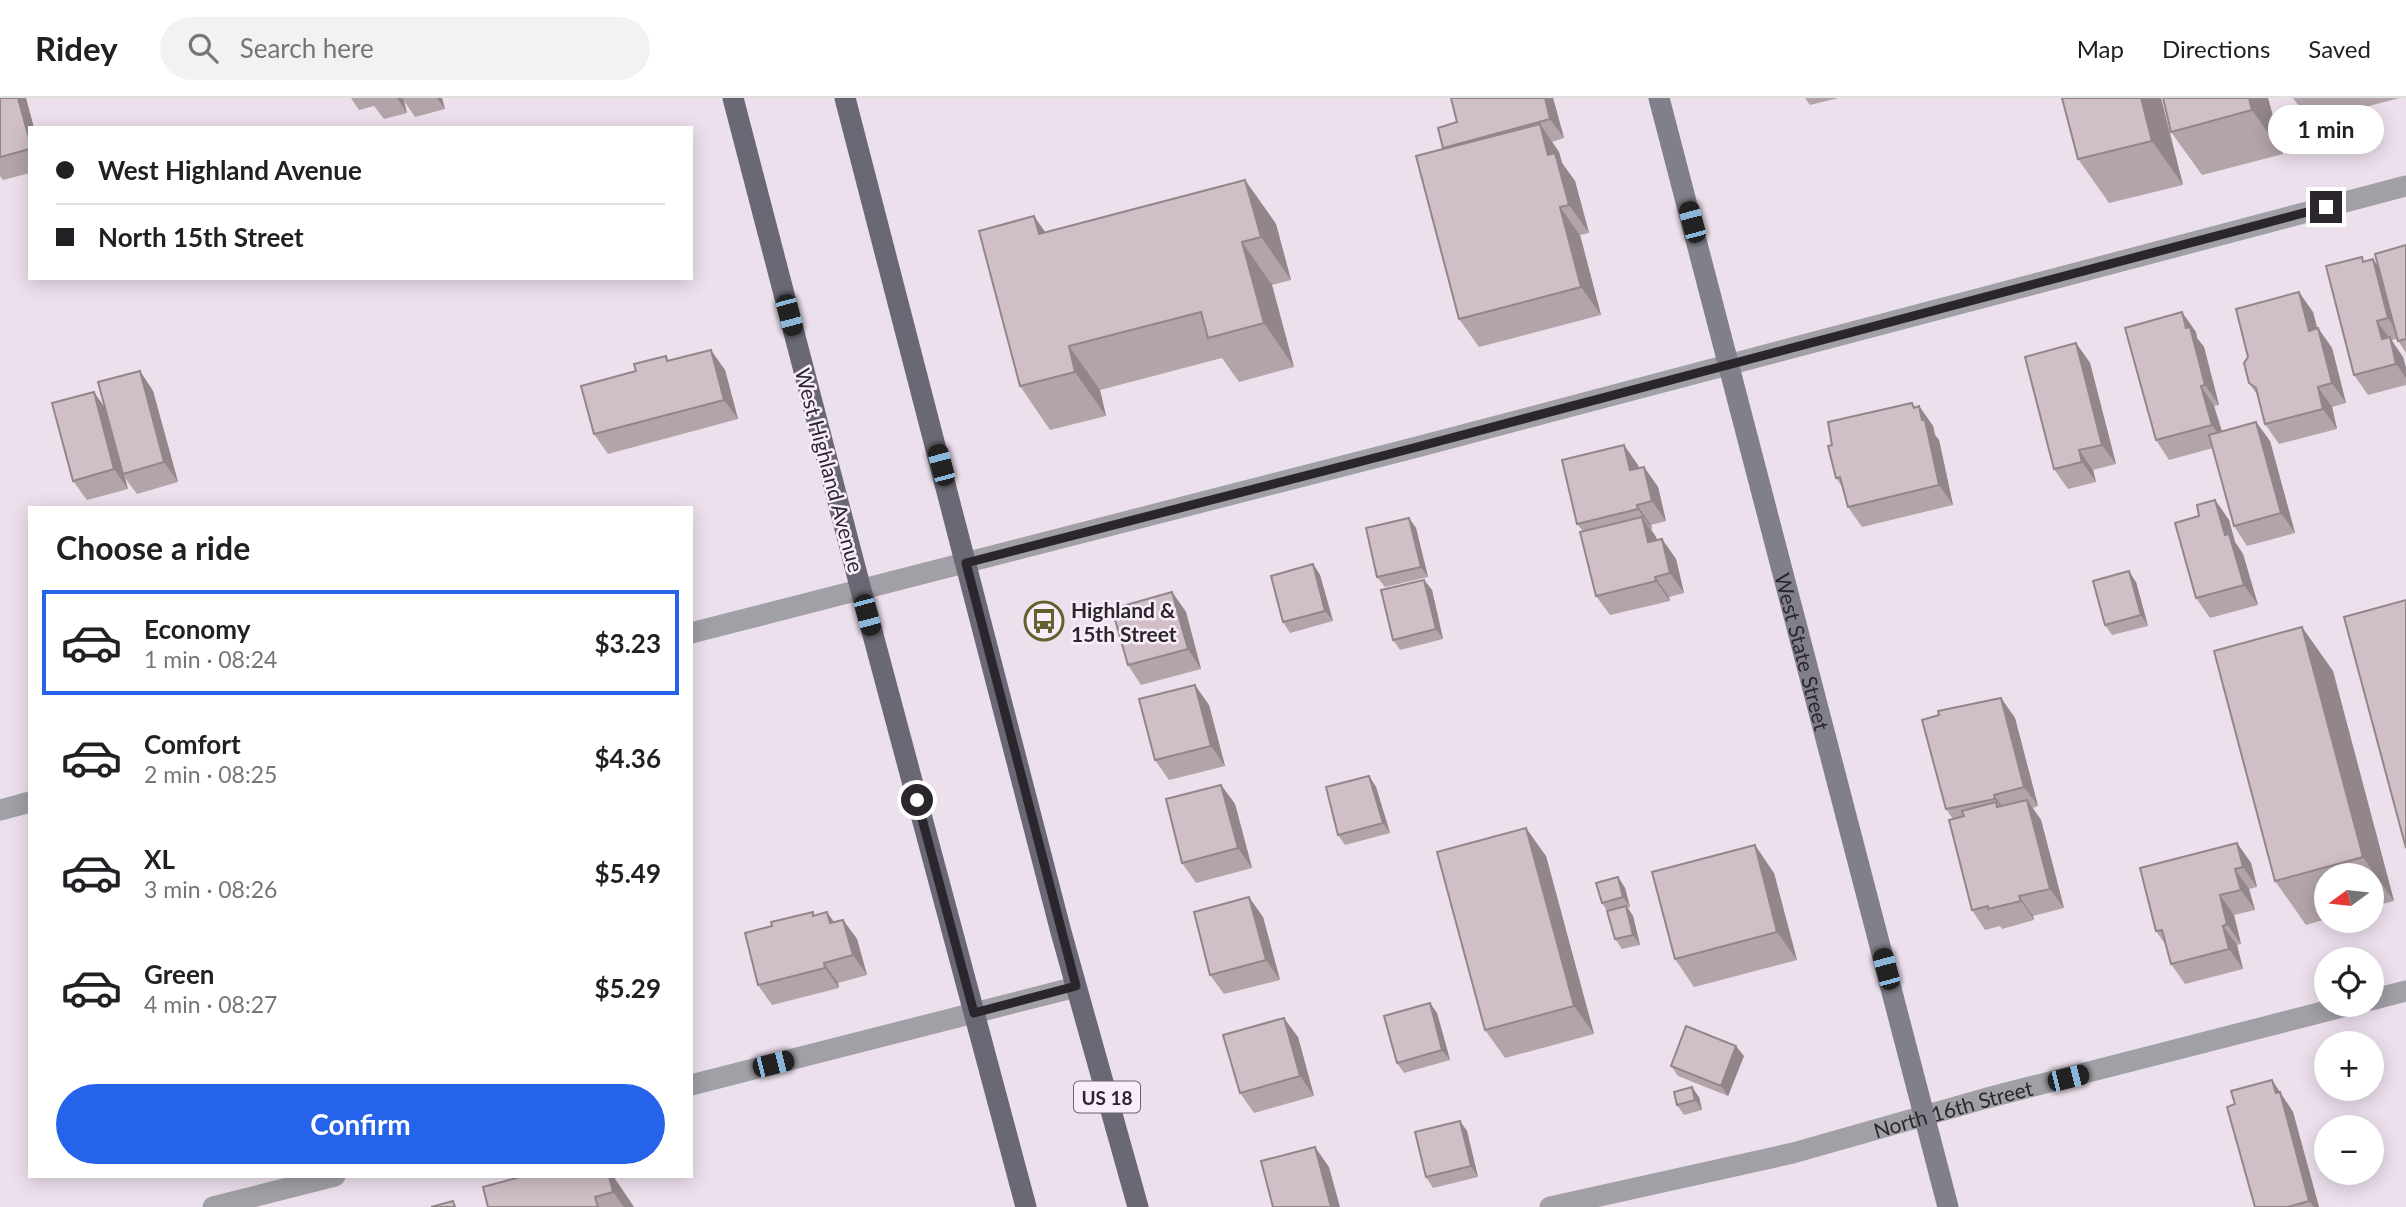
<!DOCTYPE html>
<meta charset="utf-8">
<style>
:root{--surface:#fff;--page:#f2f2f2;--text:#202124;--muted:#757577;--line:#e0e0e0;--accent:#2563eb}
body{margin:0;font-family:Lato,sans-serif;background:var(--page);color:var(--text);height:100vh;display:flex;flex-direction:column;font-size:26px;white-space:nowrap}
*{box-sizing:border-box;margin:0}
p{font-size:23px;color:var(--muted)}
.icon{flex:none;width:38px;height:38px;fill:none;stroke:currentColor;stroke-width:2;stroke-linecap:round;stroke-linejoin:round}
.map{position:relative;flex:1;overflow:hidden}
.panel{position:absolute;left:28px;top:408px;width:665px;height:672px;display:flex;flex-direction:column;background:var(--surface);border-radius:0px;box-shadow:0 4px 18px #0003}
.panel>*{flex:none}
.hud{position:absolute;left:28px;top:28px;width:665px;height:154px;border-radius:0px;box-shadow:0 4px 18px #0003;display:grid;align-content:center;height:154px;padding:0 28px;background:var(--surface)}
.needle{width:46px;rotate:255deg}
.controls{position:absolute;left:2314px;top:765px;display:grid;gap:14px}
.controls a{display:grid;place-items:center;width:70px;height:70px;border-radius:50%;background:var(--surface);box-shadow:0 4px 18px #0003;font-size:35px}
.end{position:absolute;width:32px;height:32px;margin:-16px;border:9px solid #2b262b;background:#fff;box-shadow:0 0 0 4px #fff}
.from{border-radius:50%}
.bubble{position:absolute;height:49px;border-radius:24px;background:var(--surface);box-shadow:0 4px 18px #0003;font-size:23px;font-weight:700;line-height:49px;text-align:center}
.car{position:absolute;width:21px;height:42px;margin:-21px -10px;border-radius:9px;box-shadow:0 0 5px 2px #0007;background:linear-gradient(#222 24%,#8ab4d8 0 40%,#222 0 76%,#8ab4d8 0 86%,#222 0)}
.hud b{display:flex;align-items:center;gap:24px;height:66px;font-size:26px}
.hud b+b{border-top:2px solid var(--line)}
.hud i{width:18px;height:18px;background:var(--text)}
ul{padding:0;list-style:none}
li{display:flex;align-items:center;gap:21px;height:105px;margin:0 14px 10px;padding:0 14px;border:4px solid transparent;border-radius:0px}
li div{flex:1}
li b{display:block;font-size:26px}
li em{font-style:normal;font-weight:700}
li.on{border-color:var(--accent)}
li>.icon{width:63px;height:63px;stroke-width:1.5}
h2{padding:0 28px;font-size:32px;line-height:84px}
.action{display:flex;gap:14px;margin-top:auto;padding:14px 28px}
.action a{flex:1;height:80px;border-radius:42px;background:var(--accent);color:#fff;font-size:28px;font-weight:700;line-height:80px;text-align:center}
header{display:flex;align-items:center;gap:42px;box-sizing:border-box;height:98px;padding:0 35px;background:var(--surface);border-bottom:2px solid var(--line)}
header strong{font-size:33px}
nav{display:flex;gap:38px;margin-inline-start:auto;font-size:24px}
.search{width:490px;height:63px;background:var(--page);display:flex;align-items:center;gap:18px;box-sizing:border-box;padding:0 24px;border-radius:38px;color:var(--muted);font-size:26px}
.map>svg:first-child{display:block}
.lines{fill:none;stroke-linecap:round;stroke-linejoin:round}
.street{stroke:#a1a0a7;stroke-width:21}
.secondary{stroke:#81808a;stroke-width:21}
.primary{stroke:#6a6874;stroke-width:21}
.wall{fill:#b3a4aa}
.shaded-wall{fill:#92868b}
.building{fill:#d0bfc6;stroke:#92868b;stroke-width:2}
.route{stroke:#2b262b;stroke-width:9}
.labels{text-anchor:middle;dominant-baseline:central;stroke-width:5;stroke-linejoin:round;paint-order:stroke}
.shield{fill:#f9edfb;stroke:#696269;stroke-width:2}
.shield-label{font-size:19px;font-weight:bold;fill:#2b262b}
.street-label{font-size:21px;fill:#2b262b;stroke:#f9edfb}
.poi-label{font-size:21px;font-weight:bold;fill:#2b262b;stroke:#f9edfb;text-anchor:start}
</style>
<header>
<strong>Ridey</strong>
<div class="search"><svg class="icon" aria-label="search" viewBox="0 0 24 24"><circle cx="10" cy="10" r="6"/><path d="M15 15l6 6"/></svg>Search here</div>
<nav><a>Map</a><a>Directions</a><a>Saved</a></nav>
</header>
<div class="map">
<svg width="2406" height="1109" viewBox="0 0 2406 1109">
<rect width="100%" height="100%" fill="#ece0ed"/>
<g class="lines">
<g class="street">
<path d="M691 535 1417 349 2406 88"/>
<path d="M0 712 30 704"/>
<path d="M2371 902 2406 893"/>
<path d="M691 987 1076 889"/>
<path d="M213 1109 335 1078"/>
<path id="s1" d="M1550 1109 1793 1055 1987 1000 2354 906"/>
</g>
<path class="secondary" id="s2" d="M1659 0 1948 1109"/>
<g class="primary">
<path d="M733 0 861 492 1026 1109"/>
<path d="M845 0 1061 834 1138 1109"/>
</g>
</g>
<g class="wall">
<path d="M0 0H26L34 30H30V75L3 82 0 78Z"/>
<path d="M351 0H442L445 11 415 19 404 3 407 15 384 21 374 8 359 12Z"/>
<path d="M1451 0H1553L1564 40 1552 44 1559 54 1562 65 1575 83 1589 135 1580 137 1601 217 1479 249 1459 221 1444 51 1457 24Z"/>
<path d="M1805 0H1839L1810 7Z"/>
<path d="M2062 0H2161L2183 87 2109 105 2078 61Z"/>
<path d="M2163 0H2268L2283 56 2202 77 2171 34Z"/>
<path d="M2293 0H2400L2310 23Z"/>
<path d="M1245 82 1276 126 1291 182 1272 187 1294 269 1239 284 1222 260 1100 292 1106 318 1050 332 1020 288 1046 135Z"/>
<path d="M2406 147V255L2397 241 2392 242 2403 259 2406 270V287L2368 297 2354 277 2373 161 2379 170Z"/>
<path d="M2313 214 2317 230H2318L2332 250 2346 305 2332 309 2337 331 2279 346 2265 326 2258 298 2249 285Z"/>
<path d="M2196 234 2197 240 2204 249 2219 307 2214 308 2222 333 2256 324 2270 343 2295 435 2247 448 2234 428 2213 350 2169 362 2156 342Z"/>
<path d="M2076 245 2090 265 2116 366 2093 372 2096 384 2068 391 2054 371Z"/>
<path d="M666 258 669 263 725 272 738 321 608 356 594 336 636 273Z"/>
<path d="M140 273 153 293 178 384 137 396 125 380 128 391 87 402 73 383 105 309Z"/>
<path d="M1912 305 1915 309 1919 308 1933 328 1935 337 1939 342 1953 407 1862 429 1848 409 1843 390 1836 380 1832 347Z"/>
<path d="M1638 367V370L1644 369 1658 389 1666 423 1651 427 1652 431H1651L1656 439 1657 442 1662 441 1676 461 1684 495 1669 499 1670 503 1610 517 1596 498 1583 433 1577 426Z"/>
<path d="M2215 402 2229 422 2235 444 2243 456 2258 507 2210 520 2196 500 2199 418Z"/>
<path d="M1409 420 1416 430 1428 479 1385 489 1377 479Z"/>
<path d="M1313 466 1320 477 1333 523 1290 535 1283 524Z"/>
<path d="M1424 482 1432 492 1443 541 1400 552 1393 542Z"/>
<path d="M2136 484 2148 528 2112 537 2105 527Z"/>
<path d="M1172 494 1186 514 1201 571 1141 587 1128 567Z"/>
<path d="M2333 573 2394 803 2371 809V777H2326V821L2306 827 2275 783Z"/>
<path d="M2001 600 2015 620 2038 708 2033 710 2041 722 2064 810 2033 818 2034 822 2002 831 2000 828 1985 832 1972 812 1953 721 1946 711Z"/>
<path d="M1209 607 1225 668 1169 682 1155 662Z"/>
<path d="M1369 678 1376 689 1390 735 1345 747 1338 737Z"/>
<path d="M1221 687 1235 706 1252 770 1196 785 1182 765Z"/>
<path d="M2237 745 2251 765 2257 789 2249 791 2255 812 2234 817 2241 846 2237 847 2243 871 2185 886 2171 866 2165 846 2156 833Z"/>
<path d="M1546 758 1594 936 1505 960 1485 932Z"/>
<path d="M1774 775 1797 862 1694 889 1675 861Z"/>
<path d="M1618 779 1625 790 1630 809 1628 810 1633 818 1640 847 1622 851 1615 841 1607 813 1602 805Z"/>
<path d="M815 817 834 824 843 822 857 841 867 877 838 885 839 890 772 907 758 887Z"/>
<path d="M1263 819 1280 882 1224 896 1210 877Z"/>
<path d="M1430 905 1437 915 1450 962 1404 975 1397 965Z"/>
<path d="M1298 939 1314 998 1254 1015 1240 995Z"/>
<path d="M1744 958 1728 998 1678 978 1671 968Z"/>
<path d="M2272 982 2293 1014 2319 1109H2255L2235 1006Z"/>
<path d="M1699 999 1702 1012 1684 1017 1677 1007Z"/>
<path d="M1467 1033 1478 1079 1433 1090 1426 1079Z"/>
<path d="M524 1078H613L634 1109H488Z"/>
</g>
<g class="shaded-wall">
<path d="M18 0H26L34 30H30V44Z"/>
<path d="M397 0H402L404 3 407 15Z"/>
<path d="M437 0H442L445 11Z"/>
<path d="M1545 0H1553L1564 40 1550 21Z"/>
<path d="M2141 0H2161L2183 87 2152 43Z"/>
<path d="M2249 0H2268L2283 56 2252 12Z"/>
<path d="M1540 26 1559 54 1562 65 1575 83 1589 135 1569 107 1548 57Z"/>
<path d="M1245 82 1276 126 1291 182 1261 139Z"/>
<path d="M1560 109 1580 137 1601 217 1581 189Z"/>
<path d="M1034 118 1065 162 1039 136Z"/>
<path d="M1242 144 1272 187 1294 269 1264 225Z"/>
<path d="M2373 161 2387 181 2401 240 2388 220Z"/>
<path d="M2299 194 2313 214 2323 252 2309 233Z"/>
<path d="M2182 214 2196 234 2197 240 2204 249 2219 307 2205 287Z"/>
<path d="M2377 223 2403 259 2406 270V280L2396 266 2382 241Z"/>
<path d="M2318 230 2332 250 2346 305 2332 285Z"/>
<path d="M2076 245 2090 265 2116 366 2102 347Z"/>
<path d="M1069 248 1100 292 1106 318 1075 274Z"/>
<path d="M711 252 725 272 738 321 724 302Z"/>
<path d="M140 273 153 293 178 384 164 364Z"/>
<path d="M2201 288 2214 308 2226 347 2212 327Z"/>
<path d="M2318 289 2332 309 2337 331 2323 311Z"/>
<path d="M94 294 108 314 123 376 125 380 128 391 114 371Z"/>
<path d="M1912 305 1922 319 1919 308 1933 328 1935 337 1939 342 1953 407 1939 387Z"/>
<path d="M2256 324 2270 343 2295 435 2281 415Z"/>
<path d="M1624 347 1638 367 1644 392 1630 372Z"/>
<path d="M2079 352 2093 372 2096 384 2082 364Z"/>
<path d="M1644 369 1658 389 1666 423 1652 403Z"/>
<path d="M2215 402 2229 422 2235 444 2243 456 2258 507 2244 487 2225 437Z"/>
<path d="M1637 407 1651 427 1652 431 1638 411Z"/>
<path d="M1642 419 1656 439 1662 464 1648 444Z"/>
<path d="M1409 420 1416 430 1428 479 1421 469Z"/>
<path d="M1662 441 1676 461 1684 495 1670 475Z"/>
<path d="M1313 466 1320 477 1333 523 1325 513Z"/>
<path d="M2129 473 2136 484 2148 528 2141 517Z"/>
<path d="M1655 479 1669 499 1670 503 1656 483Z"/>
<path d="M1424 482 1432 492 1443 541 1436 531Z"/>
<path d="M1172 494 1186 514 1201 571 1188 551Z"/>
<path d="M2302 529 2333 573 2394 803 2363 759Z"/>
<path d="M1195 587 1209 607 1225 668 1211 648Z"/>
<path d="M2001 600 2015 620 2038 708 2024 689Z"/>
<path d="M1369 678 1376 689 1390 735 1383 725Z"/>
<path d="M1221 687 1235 706 1252 770 1238 750Z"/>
<path d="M1994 697 2008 716 2009 721 1995 701Z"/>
<path d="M2027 702 2041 722 2064 810 2050 791Z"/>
<path d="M1526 730 1546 758 1594 936 1574 908Z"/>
<path d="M2237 745 2251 765 2257 789 2243 769Z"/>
<path d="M1755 747 1774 775 1797 862 1777 834Z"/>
<path d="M2235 771 2249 791 2255 812 2241 792Z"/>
<path d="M1618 779 1625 790 1630 809 1623 799Z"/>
<path d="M2220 797 2234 817 2241 846 2227 826Z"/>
<path d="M2019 798 2033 818 2034 822 2021 803Z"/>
<path d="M1249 799 1263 819 1280 882 1266 862Z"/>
<path d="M1626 808 1633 818 1640 847 1633 837Z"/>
<path d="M827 814 841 834 830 825Z"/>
<path d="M843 822 857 841 867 877 853 857Z"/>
<path d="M2223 828 2237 847 2243 871 2229 851Z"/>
<path d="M824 865 838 885 839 890 825 870Z"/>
<path d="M1430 905 1437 915 1450 962 1442 952Z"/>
<path d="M1284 920 1298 939 1314 998 1300 978Z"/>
<path d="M1736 948 1744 958 1728 998 1721 988Z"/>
<path d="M2272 982 2293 1014 2319 1109H2314L2309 1103Z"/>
<path d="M1692 989 1699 999 1702 1012 1695 1002Z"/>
<path d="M1460 1023 1467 1033 1478 1079 1471 1068Z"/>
<path d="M1315 1049 1329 1069 1340 1109H1331Z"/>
<path d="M609 1078H613L634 1109H624L613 1094Z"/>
</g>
<g class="building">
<path d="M0 0H18L30 44V51L0 59Z"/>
<path d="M1451 0H1545L1550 21 1443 50 1438 30 1457 24Z"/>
<path d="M2062 0H2141L2152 43 2078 61Z"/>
<path d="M2163 0H2249L2252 12 2171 34Z"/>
<path d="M1540 26 1548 57 1555 55 1569 107 1560 109 1581 189 1459 221 1416 58Z"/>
<path d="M1245 82 1261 139 1242 144 1264 225 1208 240 1201 214 1069 248 1075 274 1020 288 979 133 1034 118 1039 136Z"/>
<path d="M2406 147V241L2398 243 2375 156Z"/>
<path d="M2362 159 2363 164 2373 161 2388 220 2377 223 2382 241 2390 239 2396 266 2354 277 2326 168Z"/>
<path d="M2299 194 2309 233 2318 230 2332 285 2318 289 2323 311 2265 326 2256 290 2249 285 2244 265 2248 259 2236 211Z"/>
<path d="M2182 214 2186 230 2190 229 2205 287 2201 288 2212 327 2156 342 2125 230Z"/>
<path d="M2076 245 2102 347 2079 352 2082 364 2054 371 2025 259Z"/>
<path d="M711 252 724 302 594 336 581 288 636 273 634 266 666 258 667 263Z"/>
<path d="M140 273 164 364 123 376 98 284Z"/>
<path d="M94 294 114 371 73 383 52 305Z"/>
<path d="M1912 305 1914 310 1919 308 1922 322H1925L1939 387 1848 409 1840 379 1836 380 1828 348 1832 347 1828 324Z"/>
<path d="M2256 324 2281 415 2234 428 2209 337Z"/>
<path d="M1624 347 1630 372 1644 369 1652 403 1637 407 1638 411 1577 426 1562 362Z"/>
<path d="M2215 402 2225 437 2229 436 2244 487 2196 500 2175 425 2199 418 2197 407Z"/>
<path d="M1642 419 1648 444 1662 441 1670 475 1655 479 1656 483 1596 498 1580 434Z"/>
<path d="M1409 420 1421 469 1377 479 1366 430Z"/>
<path d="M1313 466 1325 513 1283 524 1271 478Z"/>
<path d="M2129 473 2141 517 2105 527 2093 483Z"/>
<path d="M1424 482 1436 531 1393 542 1381 492Z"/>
<path d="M1172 494 1188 551 1128 567 1112 511Z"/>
<path d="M2406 502V750L2344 519Z"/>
<path d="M2302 529 2363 759 2275 783 2214 553Z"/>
<path d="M1195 587 1211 648 1155 662 1139 601Z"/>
<path d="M2001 600 2024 689 1994 697 1995 701 1946 711 1922 622 1939 617 1938 613Z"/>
<path d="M1369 678 1383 725 1338 737 1326 689Z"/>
<path d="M1221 687 1238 750 1182 765 1166 701Z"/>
<path d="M2027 702 2050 791 2019 798 2021 803 1988 811V808L1972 812 1949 722 1964 718 1962 713 1996 704 1997 709Z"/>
<path d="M1526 730 1574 908 1485 932 1437 754Z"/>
<path d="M2237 745 2243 769 2235 771 2241 792 2220 797 2227 826 2223 828 2229 851 2171 866 2162 832 2156 833 2140 770Z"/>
<path d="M1755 747 1777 834 1675 861 1652 774Z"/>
<path d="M1618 779 1623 799 1602 805 1596 785Z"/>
<path d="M1249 799 1266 862 1210 877 1194 814Z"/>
<path d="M1626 808 1633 837 1615 841 1607 813Z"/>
<path d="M813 814V818L827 814 830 825 843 822 853 857 824 865 825 870 758 887 745 835 772 828 771 824Z"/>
<path d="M1430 905 1442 952 1397 965 1384 918Z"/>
<path d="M1284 920 1300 978 1240 995 1223 937Z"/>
<path d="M1686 928 1736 948 1721 988 1671 968Z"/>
<path d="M2272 982 2276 995 2280 994 2309 1103 2288 1109H2255L2227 1009 2235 1006 2231 993Z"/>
<path d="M1692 989 1695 1002 1677 1007 1674 994Z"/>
<path d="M1460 1023 1471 1068 1426 1079 1415 1034Z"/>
<path d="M1315 1049 1331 1109H1273L1261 1063Z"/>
<path d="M524 1078H609L613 1094 595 1099 598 1109H488L483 1089Z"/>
<path d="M453 1103 455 1109H431Z"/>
</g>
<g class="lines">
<path class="route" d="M917 702 974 915 1076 888 966 465 1417 349 2326 109"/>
</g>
<defs>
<symbol id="bus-ring" viewBox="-11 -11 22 22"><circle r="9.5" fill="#f9edfb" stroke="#63622f" stroke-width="1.5"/><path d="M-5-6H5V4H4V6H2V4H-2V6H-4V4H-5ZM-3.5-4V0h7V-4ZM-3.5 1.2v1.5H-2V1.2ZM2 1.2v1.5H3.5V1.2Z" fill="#63622f"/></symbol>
</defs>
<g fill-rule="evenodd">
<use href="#bus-ring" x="1022" y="501" width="44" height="44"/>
</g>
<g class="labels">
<rect class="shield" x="1074" y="983.5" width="66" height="31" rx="5"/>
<g class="shield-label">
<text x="1107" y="999">US 18</text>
</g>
<g class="street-label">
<text transform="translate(830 372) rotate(75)">West Highland Avenue</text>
<text stroke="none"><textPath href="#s2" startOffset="572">West State Street</textPath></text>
<text stroke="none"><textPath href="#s1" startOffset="415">North 16th Street</textPath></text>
</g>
<g class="poi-label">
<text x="1071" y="511">Highland &amp;<tspan x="1071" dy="24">15th Street</tspan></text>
</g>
</g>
</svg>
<div class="controls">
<a><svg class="needle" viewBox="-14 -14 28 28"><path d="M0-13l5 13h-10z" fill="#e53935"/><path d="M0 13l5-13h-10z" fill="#757577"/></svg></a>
<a><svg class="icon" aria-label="locate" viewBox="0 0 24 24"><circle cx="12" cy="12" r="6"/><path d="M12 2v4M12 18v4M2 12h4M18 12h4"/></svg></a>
<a>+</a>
<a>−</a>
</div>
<i class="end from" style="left:917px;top:702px"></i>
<i class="end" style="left:2326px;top:109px"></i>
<div class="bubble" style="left:2268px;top:7px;width:116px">1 min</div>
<i class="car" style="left:1692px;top:124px;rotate:345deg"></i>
<i class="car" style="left:789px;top:217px;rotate:165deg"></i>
<i class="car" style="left:941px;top:367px;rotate:345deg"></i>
<i class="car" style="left:867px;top:517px;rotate:165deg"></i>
<i class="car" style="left:1886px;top:871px;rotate:345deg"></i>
<i class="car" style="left:773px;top:966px;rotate:76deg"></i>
<i class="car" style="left:2068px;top:980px;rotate:76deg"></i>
<div class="hud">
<b><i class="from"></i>West Highland Avenue</b>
<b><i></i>North 15th Street</b>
</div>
<section class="panel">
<h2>Choose a ride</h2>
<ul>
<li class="on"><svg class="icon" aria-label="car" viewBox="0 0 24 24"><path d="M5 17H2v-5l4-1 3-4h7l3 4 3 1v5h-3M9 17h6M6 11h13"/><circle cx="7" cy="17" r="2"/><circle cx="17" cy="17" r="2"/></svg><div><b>Economy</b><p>1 min · 08:24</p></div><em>$3.23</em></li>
<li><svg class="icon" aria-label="car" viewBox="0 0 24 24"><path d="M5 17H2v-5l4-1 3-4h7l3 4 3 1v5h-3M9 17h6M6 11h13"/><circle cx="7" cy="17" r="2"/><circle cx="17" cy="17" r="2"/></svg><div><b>Comfort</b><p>2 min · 08:25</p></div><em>$4.36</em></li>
<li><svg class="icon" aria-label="car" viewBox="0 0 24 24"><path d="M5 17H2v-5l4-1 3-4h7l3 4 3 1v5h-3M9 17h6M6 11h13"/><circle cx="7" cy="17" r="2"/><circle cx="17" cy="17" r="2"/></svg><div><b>XL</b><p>3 min · 08:26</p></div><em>$5.49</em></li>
<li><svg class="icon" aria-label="car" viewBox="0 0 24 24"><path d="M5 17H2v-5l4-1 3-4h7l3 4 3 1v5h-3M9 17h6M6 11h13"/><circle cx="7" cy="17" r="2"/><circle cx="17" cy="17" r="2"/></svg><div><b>Green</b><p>4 min · 08:27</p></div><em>$5.29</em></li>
</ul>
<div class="action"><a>Confirm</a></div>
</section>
</div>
